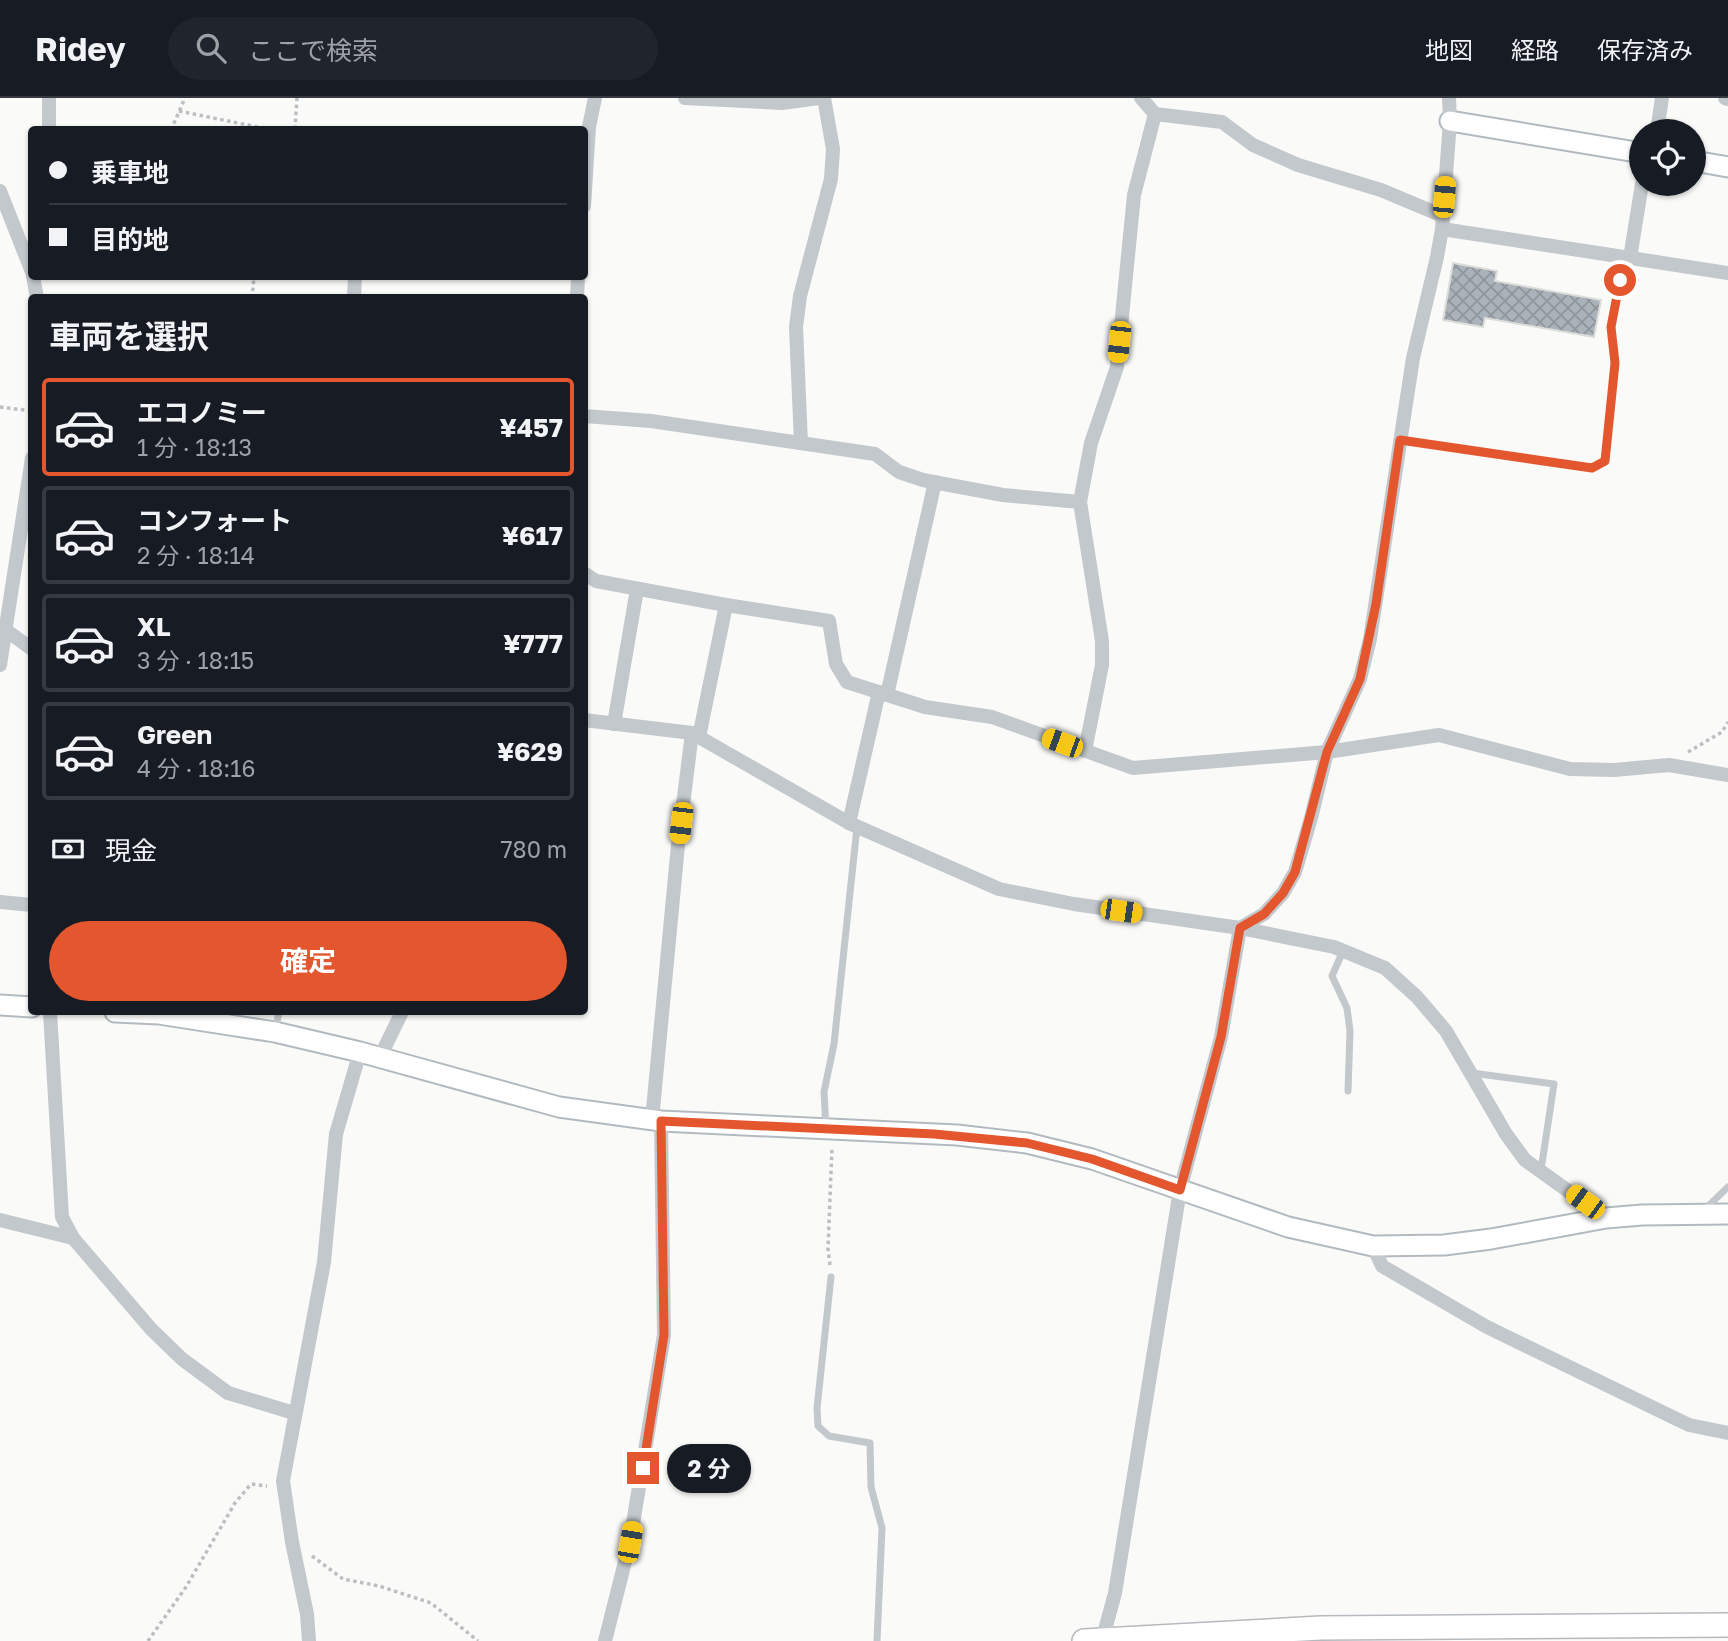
<!DOCTYPE html>
<html lang="ja">
<meta charset="utf-8">
<style>
:root{--surface:#171b24;--page:#20242c;--text:#f1f3f6;--muted:#9ea1a6;--line:#363941;--accent:#e4572e}
body{margin:0;font-family:"Golos Text","Noto Sans JP",sans-serif;background:var(--page);color:var(--text);height:100vh;display:flex;flex-direction:column;font-size:26px;white-space:nowrap}
*{box-sizing:border-box;margin:0}
p{font-size:23px;color:var(--muted)}
.icon{flex:none;width:38px;height:38px;fill:none;stroke:currentColor;stroke-width:2;stroke-linecap:round;stroke-linejoin:round}
.map{position:relative;flex:1;overflow:hidden}
.side{position:absolute;left:28px;top:196px;width:560px;height:721px;display:flex;flex-direction:column;background:var(--surface);border-radius:7px;box-shadow:0 2px 5px #0004}
.side>*{flex:none}
.hud{position:absolute;left:28px;top:28px;width:560px;height:154px;border-radius:7px;box-shadow:0 2px 5px #0004;display:grid;align-content:center;height:154px;padding:0 21px;background:var(--surface)}
.controls{position:absolute;left:1629px;top:21px;display:grid;gap:14px}
.controls a{display:grid;place-items:center;width:77px;height:77px;border-radius:50%;background:var(--surface);box-shadow:0 2px 5px #0004;font-size:35px}
.end{position:absolute;width:32px;height:32px;margin:-16px;border:9px solid #e4572e;background:#fff;box-shadow:0 0 0 4px #fff}
.from{border-radius:50%}
.bubble{position:absolute;height:49px;border-radius:24px;background:var(--surface);box-shadow:0 2px 5px #0004;font-size:23px;font-weight:700;line-height:49px;text-align:center}
.car{position:absolute;width:21px;height:42px;margin:-21px -10px;border-radius:9px;box-shadow:0 0 5px 2px #0007;background:linear-gradient(#f5c518 24%,#345 0 40%,#f5c518 0 76%,#345 0 86%,#f5c518 0)}
.hud b{display:flex;align-items:center;gap:24px;height:66px;font-size:26px}
.hud b+b{border-top:2px solid var(--line)}
.hud i{width:18px;height:18px;background:var(--text)}
ul{padding:0;list-style:none}
li{display:flex;align-items:center;gap:21px;height:98px;margin:0 14px 10px;padding:0 7px;border:4px solid var(--line);border-radius:7px}
li div{flex:1}
li b{display:block;font-size:26px}
li em{font-style:normal;font-weight:700}
li.selected{border-color:var(--accent)}
li>.icon{width:63px;height:63px;stroke-width:1.5}
h2{padding:0 21px;font-size:32px;line-height:84px}
.pay{display:flex;align-items:center;gap:18px;height:77px;padding:0 21px;font-size:26px}
.pay p{margin-inline-start:auto}
.primary-button{display:flex;gap:14px;margin-top:auto;padding:14px 21px}
.primary-button a{flex:1;height:80px;border-radius:42px;background:var(--accent);color:#fff;font-size:28px;font-weight:700;line-height:80px;text-align:center}
header{display:flex;align-items:center;gap:42px;box-sizing:border-box;height:98px;padding:0 35px;background:var(--surface);border-bottom:2px solid var(--line)}
header strong{font-size:33px}
nav{display:flex;gap:38px;margin-inline-start:auto;font-size:24px}
.search{width:490px;height:63px;background:var(--page);display:flex;align-items:center;gap:18px;box-sizing:border-box;padding:0 24px;border-radius:38px;color:var(--muted);font-size:26px}
.map>svg:first-child{display:block}
.building{fill:url(#building-cross-hatch);stroke:#dcdcda;stroke-width:2}
.lines{fill:none;stroke-linecap:round;stroke-linejoin:round}
.secondary-casing{stroke:#b3babf;stroke-width:23}
.primary-casing{stroke:#b5babe;stroke-width:26}
.path{stroke:#bbbfc2;stroke-width:3.5;stroke-dasharray:3.5 3.5;stroke-linecap:butt}
.lane{stroke:#c3c8cc;stroke-width:7}
.street{stroke:#c3c8cc;stroke-width:14}
.secondary{stroke:#fff;stroke-width:19}
.primary{stroke:#fff;stroke-width:23}
.route{stroke:#e4572e;stroke-width:9}
</style>
<header>
<strong>Ridey</strong>
<div class="search"><svg class="icon" aria-label="search" viewBox="0 0 24 24"><circle cx="10" cy="10" r="6"/><path d="M15 15l6 6"/></svg>ここで検索</div>
<nav><a>地図</a><a>経路</a><a>保存済み</a></nav>
</header>
<div class="map">
<svg width="1728" height="1543" viewBox="0 0 1728 1543">
<defs>
<pattern id="building-cross-hatch" width="8" height="8" patternUnits="userSpaceOnUse" patternTransform="scale(1.75)"><rect width="8" height="8" fill="#aab3b9"/><path d="M0 0l8 8M0 8l8-8" fill="none" stroke="#8e969c"/></pattern>
</defs>
<rect width="100%" height="100%" fill="#fafaf8"/>
<path class="building" d="M1453 165 1497 173 1495 183 1601 202 1594 239 1485 220 1483 229 1443 222Z"/>
<g class="lines">
<defs>
<g id="secondary">
<path d="M1450 23 1642 55"/>
<path d="M1694 63 1728 69"/>
<path d="M0 907 32 909"/>
<path d="M115 914 159 916 275 934 360 954 559 1009 661 1023 957 1037 1027 1045 1092 1061 1288 1129 1373 1148 1444 1147 1491 1141 1606 1120 1642 1117 1728 1116"/>
</g>
<path id="primary" d="M1084 1543 1321 1530 1728 1527"/>
</defs>
<use href="#secondary" class="secondary-casing"/>
<use href="#primary" class="primary-casing"/>
<g class="path">
<path d="M179 13 272 32"/>
<path d="M295 31 297 0"/>
<path d="M171 32 185 0"/>
<path d="M252 200 254 178"/>
<path d="M0 309 32 313"/>
<path d="M1688 654 1722 634 1728 624"/>
<path d="M830 1167 828 1151 832 1049"/>
<path d="M312 1458 343 1481 379 1488 431 1505 478 1543"/>
<path d="M148 1543 186 1489 235 1405 251 1386 267 1388"/>
</g>
<g class="lane">
<path d="M1400 342 1592 370 1605 363 1615 265 1611 229 1624 159"/>
<path d="M1343 853 1332 878 1347 910 1350 933 1348 993"/>
<path d="M275 933 279 914"/>
<path d="M1472 975 1554 986 1541 1072"/>
<path d="M826 1030 824 994 834 946 857 729"/>
<path d="M1703 1113 1728 1089"/>
<path d="M831 1179 817 1310 818 1328 829 1338 870 1345 871 1389 882 1430 877 1543"/>
</g>
<g class="street">
<path d="M685 0 782 5 819 0"/>
<path d="M1141 0 1155 16 1222 24 1253 47 1298 67 1381 92 1443 118"/>
<path d="M1725 0 1728 1"/>
<path d="M49 32V0"/>
<path d="M1657 33 1662 0"/>
<path d="M0 93 32 174"/>
<path d="M584 108 589 29 595 0"/>
<path d="M1442 131 1728 175"/>
<path d="M1630 160 1642 86"/>
<path d="M33 178 37 200"/>
<path d="M354 200 355 178"/>
<path d="M577 200 578 178"/>
<path d="M584 318 651 323 875 356 899 374 923 382 1003 397 1080 404"/>
<path d="M801 345 796 229 800 198 831 81 833 51 824 0"/>
<path d="M584 475 596 483 726 507 829 523 836 566 847 584 925 609 992 619 1133 670 1327 654 1439 637 1570 671 1614 672 1669 667 1728 677"/>
<path d="M0 528 32 551"/>
<path d="M0 567 32 360"/>
<path d="M887 597 935 384"/>
<path d="M584 622 692 635 849 725 999 791 1074 806 1240 830 1334 849 1385 870 1417 899 1446 933 1506 1036 1525 1062 1606 1120"/>
<path d="M614 626 637 491"/>
<path d="M699 639 726 507"/>
<path d="M1085 653 1102 567V543L1080 404 1091 345 1117 269 1134 97 1155 16"/>
<path d="M849 725 879 594"/>
<path d="M0 804 32 807"/>
<path d="M50 914 62 1119 73 1140 151 1231 182 1261 228 1295 294 1315"/>
<path d="M380 959 402 914"/>
<path d="M652 1022 678 747 692 635"/>
<path d="M0 1122 73 1140"/>
<path d="M1373 1148 1382 1168 1487 1229 1689 1327 1728 1335"/>
<path d="M309 1543 307 1516 292 1444 283 1383 324 1164 336 1036 360 954"/>
<path d="M605 1543 630 1444 664 1237 661 1023"/>
<path d="M1102 1543 1115 1495 1180 1092 1221 939 1240 830 1264 816 1283 795 1295 774 1311 720 1327 654 1360 581 1370 541 1413 260 1437 159 1442 131 1450 23 1449 0"/>
</g>
<use href="#secondary" class="secondary"/>
<use href="#primary" class="primary"/>
</g>
<g class="lines">
<path class="route" d="M643 1370 664 1237 661 1023 934 1036 1027 1045 1092 1061 1180 1092 1221 939 1240 830 1264 816 1283 795 1295 774 1327 654 1360 581 1376 506 1400 342 1592 370 1605 363 1615 265 1611 229 1620 182"/>
</g>
</svg>
<div class="controls">
<a><svg class="icon" aria-label="locate" viewBox="0 0 24 24"><circle cx="12" cy="12" r="6"/><path d="M12 2v4M12 18v4M2 12h4M18 12h4"/></svg></a>
</div>
<i class="end from" style="left:1620px;top:182px"></i>
<i class="end" style="left:643px;top:1370px"></i>
<div class="bubble" style="left:667px;top:1346px;width:84px">2 分</div>
<i class="car" style="left:1444px;top:99px;rotate:5deg"></i>
<i class="car" style="left:1119px;top:244px;rotate:186deg"></i>
<i class="car" style="left:1062px;top:645px;rotate:290deg"></i>
<i class="car" style="left:681px;top:725px;rotate:187deg"></i>
<i class="car" style="left:1121px;top:813px;rotate:98deg"></i>
<i class="car" style="left:1585px;top:1104px;rotate:306deg"></i>
<i class="car" style="left:630px;top:1444px;rotate:10deg"></i>
<div class="hud">
<b><i class="from"></i>乗車地</b>
<b><i></i>目的地</b>
</div>
<section class="side">
<h2>車両を選択</h2>
<ul>
<li class="selected"><svg class="icon" aria-label="car" viewBox="0 0 24 24"><path d="M5 17H2v-5l4-1 3-4h7l3 4 3 1v5h-3M9 17h6M6 11h13"/><circle cx="7" cy="17" r="2"/><circle cx="17" cy="17" r="2"/></svg><div><b>エコノミー</b><p>1 分 · 18:13</p></div><em>¥457</em></li>
<li><svg class="icon" aria-label="car" viewBox="0 0 24 24"><path d="M5 17H2v-5l4-1 3-4h7l3 4 3 1v5h-3M9 17h6M6 11h13"/><circle cx="7" cy="17" r="2"/><circle cx="17" cy="17" r="2"/></svg><div><b>コンフォート</b><p>2 分 · 18:14</p></div><em>¥617</em></li>
<li><svg class="icon" aria-label="car" viewBox="0 0 24 24"><path d="M5 17H2v-5l4-1 3-4h7l3 4 3 1v5h-3M9 17h6M6 11h13"/><circle cx="7" cy="17" r="2"/><circle cx="17" cy="17" r="2"/></svg><div><b>XL</b><p>3 分 · 18:15</p></div><em>¥777</em></li>
<li><svg class="icon" aria-label="car" viewBox="0 0 24 24"><path d="M5 17H2v-5l4-1 3-4h7l3 4 3 1v5h-3M9 17h6M6 11h13"/><circle cx="7" cy="17" r="2"/><circle cx="17" cy="17" r="2"/></svg><div><b>Green</b><p>4 分 · 18:16</p></div><em>¥629</em></li>
</ul>
<div class="pay"><svg class="icon" aria-label="cash" viewBox="0 0 24 24"><path d="M3 7h18v10H3z"/><circle cx="12" cy="12" r="2"/></svg>現金<p>780 m</p></div>
<div class="primary-button"><a>確定</a></div>
</section>
</div>
